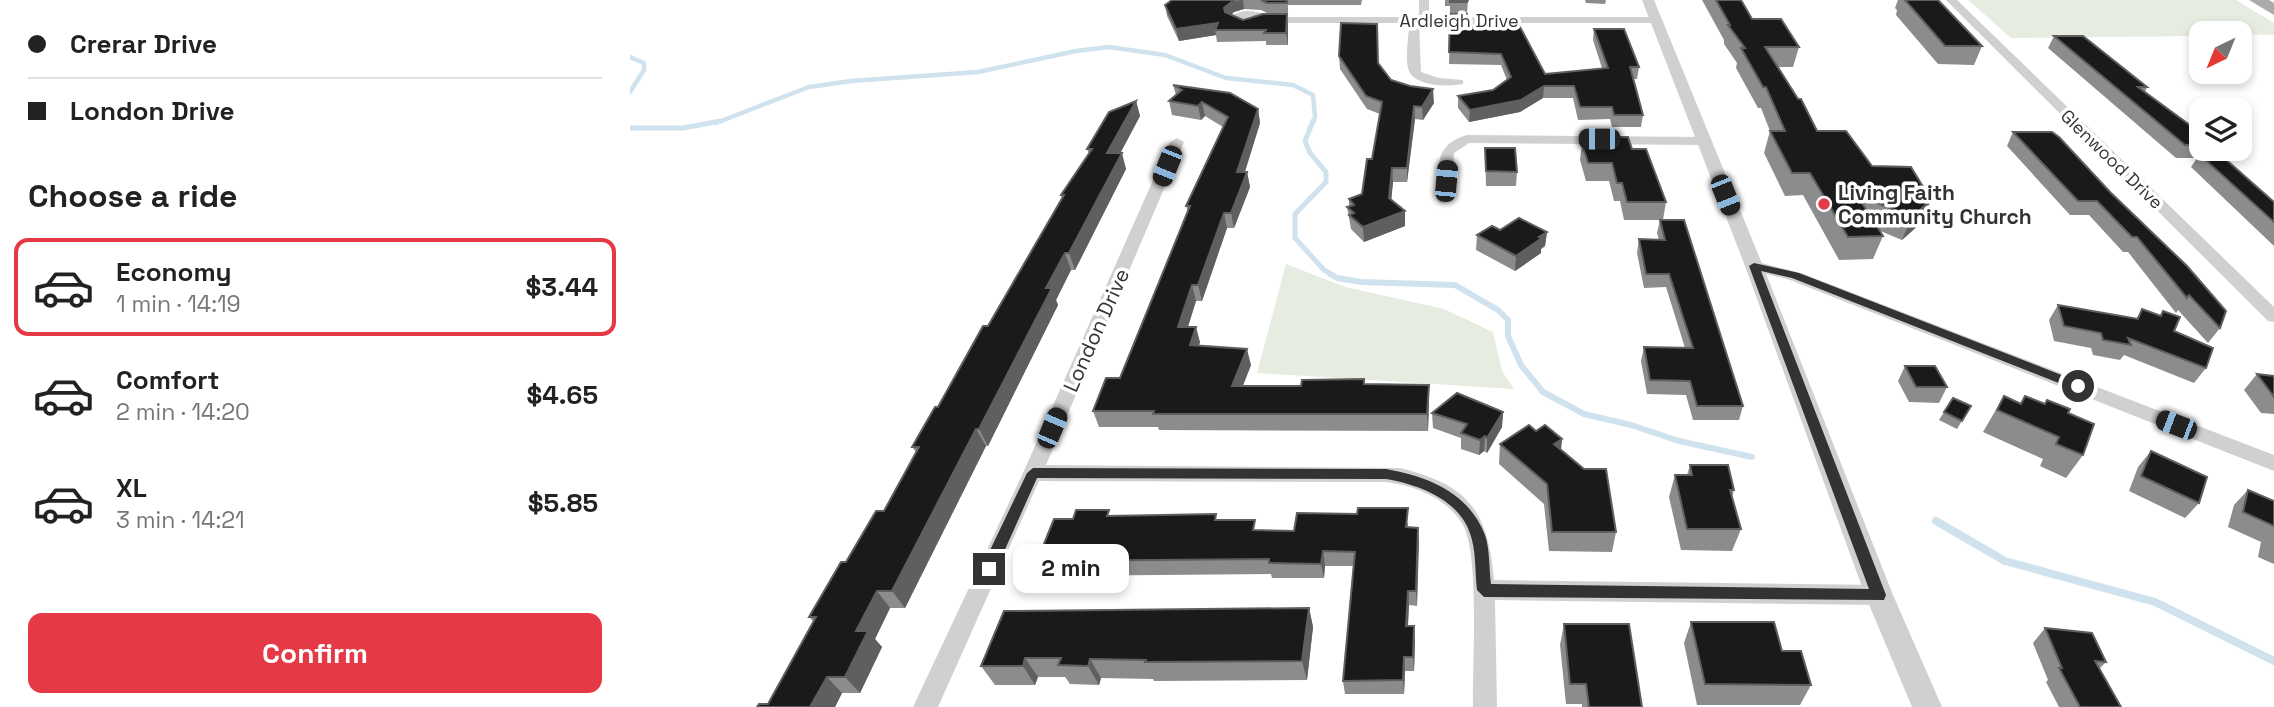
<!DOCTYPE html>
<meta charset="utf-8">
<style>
:root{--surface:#fff;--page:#f2f2f2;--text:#222;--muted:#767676;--line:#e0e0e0;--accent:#e63946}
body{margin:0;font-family:"Space Grotesk",sans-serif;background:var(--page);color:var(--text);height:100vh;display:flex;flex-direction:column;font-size:26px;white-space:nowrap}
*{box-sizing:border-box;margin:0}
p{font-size:23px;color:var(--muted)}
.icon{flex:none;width:38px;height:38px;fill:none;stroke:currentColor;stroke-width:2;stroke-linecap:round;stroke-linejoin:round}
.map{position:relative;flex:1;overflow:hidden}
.details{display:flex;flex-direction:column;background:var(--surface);width:630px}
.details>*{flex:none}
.top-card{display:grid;align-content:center;height:154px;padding:0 28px;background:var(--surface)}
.needle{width:46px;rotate:223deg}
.fabs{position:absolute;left:1559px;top:21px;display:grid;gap:14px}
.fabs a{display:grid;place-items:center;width:63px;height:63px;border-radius:14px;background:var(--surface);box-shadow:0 4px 10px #0003;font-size:35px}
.end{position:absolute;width:32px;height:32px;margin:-16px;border:9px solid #333;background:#fff;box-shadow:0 0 0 4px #fff}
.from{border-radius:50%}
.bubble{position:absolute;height:49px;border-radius:14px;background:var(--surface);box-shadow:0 4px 10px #0003;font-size:23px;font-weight:700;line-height:49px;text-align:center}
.car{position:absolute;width:21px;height:42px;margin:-21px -10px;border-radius:9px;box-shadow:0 0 5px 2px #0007;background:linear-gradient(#222 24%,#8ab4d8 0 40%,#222 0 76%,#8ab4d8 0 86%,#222 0)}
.top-card b{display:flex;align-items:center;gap:24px;height:66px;font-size:26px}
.top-card b+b{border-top:2px solid var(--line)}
.top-card i{width:18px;height:18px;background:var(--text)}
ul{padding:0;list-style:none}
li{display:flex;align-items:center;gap:21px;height:98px;margin:0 14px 10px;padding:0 14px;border:4px solid transparent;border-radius:14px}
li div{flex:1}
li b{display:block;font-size:26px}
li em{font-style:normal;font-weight:700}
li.current{border-color:var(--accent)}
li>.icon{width:63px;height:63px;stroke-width:1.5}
h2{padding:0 28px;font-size:32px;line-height:84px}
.cta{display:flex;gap:14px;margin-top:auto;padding:14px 28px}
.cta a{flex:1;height:80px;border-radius:14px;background:var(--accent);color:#fff;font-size:28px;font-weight:700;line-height:80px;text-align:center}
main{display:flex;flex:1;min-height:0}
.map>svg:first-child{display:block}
.green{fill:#e6ecdf}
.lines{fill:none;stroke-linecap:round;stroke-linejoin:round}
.stream-far3{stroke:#cfe2ee;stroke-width:4.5}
.stream-far2{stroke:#cfe2ee;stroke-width:5}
.stream-far1{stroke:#cfe2ee;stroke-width:6}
.stream{stroke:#cfe2ee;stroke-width:8}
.minor{fill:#d0d0d0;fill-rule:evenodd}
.tertiary{fill:#d0d0d0;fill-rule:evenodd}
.primary{fill:#ababab;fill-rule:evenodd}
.wall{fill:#8c8c8c;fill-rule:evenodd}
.shaded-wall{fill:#5f5f5f}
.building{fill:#1a1a1a;stroke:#5f5f5f;stroke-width:2}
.route{fill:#333}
.poi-dot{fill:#e63946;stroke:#fff;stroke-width:2.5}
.labels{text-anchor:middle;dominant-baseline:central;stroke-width:7;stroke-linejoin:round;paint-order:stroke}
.far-street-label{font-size:18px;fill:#333;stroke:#fff}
.poi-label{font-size:21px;font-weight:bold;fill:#333;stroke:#fff;text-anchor:start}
.street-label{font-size:21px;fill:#333;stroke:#fff}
</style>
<main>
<section class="details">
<div class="top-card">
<b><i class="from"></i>Crerar Drive</b>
<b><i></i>London Drive</b>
</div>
<h2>Choose a ride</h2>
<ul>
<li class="current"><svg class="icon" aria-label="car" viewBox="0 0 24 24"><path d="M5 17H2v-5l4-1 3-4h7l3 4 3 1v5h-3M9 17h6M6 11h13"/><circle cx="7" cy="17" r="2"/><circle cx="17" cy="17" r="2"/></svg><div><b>Economy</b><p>1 min · 14:19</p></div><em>$3.44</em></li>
<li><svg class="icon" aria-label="car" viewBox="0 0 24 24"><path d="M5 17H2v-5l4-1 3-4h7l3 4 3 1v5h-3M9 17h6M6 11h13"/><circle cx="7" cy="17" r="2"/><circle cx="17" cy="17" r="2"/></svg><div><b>Comfort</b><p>2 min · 14:20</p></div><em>$4.65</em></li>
<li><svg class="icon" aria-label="car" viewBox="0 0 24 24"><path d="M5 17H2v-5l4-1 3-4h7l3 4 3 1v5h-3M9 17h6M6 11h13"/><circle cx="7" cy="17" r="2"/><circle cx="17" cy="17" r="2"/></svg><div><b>XL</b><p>3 min · 14:21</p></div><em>$5.85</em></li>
</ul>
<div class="cta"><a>Confirm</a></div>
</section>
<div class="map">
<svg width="1644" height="707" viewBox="0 0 1644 707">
<rect width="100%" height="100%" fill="#fff"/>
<g class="green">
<path d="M1338 0H1606L1644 23V35L1572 33 1571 36 1381 38Z"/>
<path d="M656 264 715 287 814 309 863 332 872 371 884 389 627 373Z"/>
</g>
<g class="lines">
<g class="stream-far3">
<path d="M0 57 14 63V70L0 92"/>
<path d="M86 123 179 87 221 81 348 72 446 51 479 47 535 55 596 78 663 85 683 95 685 117 683 123"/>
</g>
<g class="stream-far2">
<path d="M683 121 675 141 680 153 696 172V182L665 214V238L694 270 703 275"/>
<path d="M0 128H53L91 121"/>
</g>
<path class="stream-far1" d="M700 274 707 278 731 282 825 285 868 310 878 320V336L891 365 913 392 954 414 1001 425 1049 441 1122 457"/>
<path class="stream" d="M1306 521 1375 561 1525 602 1644 661"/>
<g class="minor">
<path d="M789 0H799V17H1026L1031 20 1026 23H789L791 72 809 78 833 80V84C819 87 782 87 778 68 775 55 779 37 779 23H634L616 29 598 21C607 8 621 10 636 14L637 17H783L789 14ZM621 16 627 18 616 22 609 20Z"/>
<path d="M1316 0H1327L1644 307V322L1638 321Z"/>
<path d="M837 135 1072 137 1079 141 1072 145 839 143 824 153 821 199 814 203 809 202 807 199C809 169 802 145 837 135Z"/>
<path d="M547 138 554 142 416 465 770 468C839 485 858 511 864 580L1249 585 1257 588 1260 595 1257 602 1249 605 865 600 867 707H843C842 667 850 556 833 525 817 498 786 486 756 482L409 481 308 707H283L393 473 540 142Z"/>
<path d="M1124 261 1171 273 1644 455V471L1160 280 1118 269 1116 266 1118 263Z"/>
</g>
<path class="tertiary" d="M1012 0H1024L1133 266 1263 595 1312 707H1282L1235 595 1115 266Z"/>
<path class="primary" d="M1619 0H1639L1644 3V15Z"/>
</g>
<g class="wall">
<path d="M542 0H732L731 5H658V14H657L658 26V45H636V41L587 42 586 35 549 41 537 16 535 5ZM614 9 631 10 639 14 613 20 601 15 604 12Z"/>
<path d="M815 0H838L837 14H820V6H815Z"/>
<path d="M955 0H976L975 4 956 3Z"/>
<path d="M1072 0H1111L1122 19 1169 47 1163 67H1147L1187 131 1242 166 1292 222 1272 240 1248 230 1253 236 1243 259 1209 260 1173 195 1155 196 1134 153 1140 131 1131 108H1128L1106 68 1107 63 1094 44V40Z"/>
<path d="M1268 0H1308L1352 46 1344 65 1308 64 1266 15 1267 10 1265 8Z"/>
<path d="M820 14 838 24 915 74 972 68 963 40 964 29 1009 67 1007 79H1003L1013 115 1011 127H982L980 119 948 120 943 98H913L890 112 839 122 828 108V96L863 90 877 80 871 65 819 64Z"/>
<path d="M1424 36 1517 87 1515 92 1572 134V149H1584L1644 202V246L1561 167 1567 158H1546L1418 48Z"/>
<path d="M709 56 749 63 761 80 804 103 793 120 785 119 777 182H763L761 200 775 211V226L734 242 721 229 717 207 719 206V199L732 194 742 159 750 114 737 109 710 69Z"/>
<path d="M543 85 628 109 630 123 615 172H617L620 187 604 228H597L572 301H566L558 327 570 342 569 345 621 365 613 386H671L734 379 735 384 799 401 798 431 529 430 528 427H469L463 411 490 378 558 212 556 206 593 127 575 116 571 120 542 115 539 101 546 95Z"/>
<path d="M506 101 510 116 490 153 496 169 445 270H441L426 300 428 305 358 446H356L275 608H260L245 639 252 647 230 693H212L205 707H127L138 704 184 622 179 617 216 562 254 511 286 452 282 447 358 326 432 198 431 195 459 154 457 149Z"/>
<path d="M1383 132H1422L1590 328 1578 343 1548 310 1546 313 1498 252H1493L1459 215H1440L1377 146Z"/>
<path d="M957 137 1002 149 1036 202 1033 220 1113 406 1109 420H1063L1056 395 1017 394 1011 361 1014 347 1055 348 1036 287 1014 288 1007 253 1009 239 1029 240 1027 233 1030 220H994L990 201H984L979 181H956L950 160 952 143H956Z"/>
<path d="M855 148 887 172 886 186H856Z"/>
<path d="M870 230 917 232 915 246 911 249V253L885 271 846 250 847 235Z"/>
<path d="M1428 305 1506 319 1512 309 1529 316 1533 311 1544 331 1576 368 1564 383 1494 355 1490 360 1463 355 1461 348 1424 341 1419 320Z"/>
<path d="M1275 366 1317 387 1309 403 1279 402 1268 381Z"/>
<path d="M1627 374 1644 376V414L1631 413 1614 390Z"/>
<path d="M1374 396 1390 403 1395 396 1414 404 1417 400 1438 413 1453 455 1436 478 1410 466 1413 459 1353 432Z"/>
<path d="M1323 398 1341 406 1327 429 1309 420Z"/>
<path d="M873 412 872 427 857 453 854 451 849 455 831 449V438L803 428 802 413Z"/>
<path d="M906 431 932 439 931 450 986 532 982 552 919 551 914 504 869 464 870 444Z"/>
<path d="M1521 451 1569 503 1555 518 1499 491 1508 467Z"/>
<path d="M1060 465 1104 490 1102 497 1111 529 1102 551 1051 550 1039 497 1045 475H1057Z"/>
<path d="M1618 490 1644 501V564L1628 557 1631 542 1598 527 1604 505Z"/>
<path d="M481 516 588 520 627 530 664 531 778 523V527L788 528 787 606 779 605 778 626 785 640 784 671H775L774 694H715L713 681 723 566H695L694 578H642L641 574 416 576 407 561 443 519Z"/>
<path d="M679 608 683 627 677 680 524 681 523 679 471 678 469 685 440 684 435 677H408L405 685H365L351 666Z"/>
<path d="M1061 622 1152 651 1181 685 1170 705H1067L1054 643Z"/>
<path d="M934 624 1012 707H952V704H936L930 645Z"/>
<path d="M1415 628 1476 662 1469 669 1491 707H1429L1416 682 1418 680 1403 643Z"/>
</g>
<g class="shaded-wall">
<path d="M613 0 614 9 604 12 596 19 594 8 602 1Z"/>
<path d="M657 14 658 26V45L656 33Z"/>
<path d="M588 23 585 30 586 35 549 41 546 29Z"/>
<path d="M914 86 913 98 890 112 839 122 840 110Z"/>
<path d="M803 89 804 103 793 120 792 107Z"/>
<path d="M506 101 510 116 482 169 477 153Z"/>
<path d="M572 102 575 116 571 120 568 106Z"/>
<path d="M784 106 785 119 777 182V168Z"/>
<path d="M628 109 630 123 610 187 607 172Z"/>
<path d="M492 153 496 169 445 270 439 253Z"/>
<path d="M762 168 763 182 760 213 759 198Z"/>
<path d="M617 172 620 187 604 228 601 213Z"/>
<path d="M1301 200 1292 222 1272 240 1282 217Z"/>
<path d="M775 211V226L734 242 733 227Z"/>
<path d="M594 213 597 228 572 301 568 285Z"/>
<path d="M917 232 915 246 911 249V253L885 271 886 256Z"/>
<path d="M435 253 441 270 426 300 428 305 358 446 349 429 416 288Z"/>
<path d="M562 285 566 301 553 342 548 327Z"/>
<path d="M566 327 570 342 564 361 560 345Z"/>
<path d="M617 349 621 365 606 402 602 386Z"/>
<path d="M799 385V401L798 431 797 414Z"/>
<path d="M873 412 872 427 857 453V438Z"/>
<path d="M346 429 356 446 275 608 262 591Z"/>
<path d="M855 436 854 451 849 455 850 440Z"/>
<path d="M932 439 930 458 924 444Z"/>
<path d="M788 528 789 543 787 606 786 591Z"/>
<path d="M693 551 695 566 694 578 691 564Z"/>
<path d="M247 591 260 608 245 639 252 647 230 693 215 677 226 631Z"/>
<path d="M778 591 779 605 777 640 776 626Z"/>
<path d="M679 608 683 627 677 680 672 661Z"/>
<path d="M784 626 785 640 784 671 783 657Z"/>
<path d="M774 657 775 671 774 694 773 680Z"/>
<path d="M395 658 408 677 405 685 393 666Z"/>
<path d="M460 659 471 678 469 685 458 666Z"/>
<path d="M197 677 212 693 205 707H180Z"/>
</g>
<g class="building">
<path d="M542 0H604L594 8 595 12 613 20 633 14H657L656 33H634L636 30H585L588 23 546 29 535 5Z"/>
<path d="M631 0H657V3H637Z"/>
<path d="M820 0H838L837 2H820Z"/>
<path d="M1086 0H1111L1122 19H1151L1169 47H1135L1168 99H1171L1187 131H1216L1242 166 1281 167 1301 200 1282 217 1227 195 1253 236 1218 237 1180 173H1162L1140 131H1155L1136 87H1133L1111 48H1115L1098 25H1100Z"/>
<path d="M1275 0H1308L1352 46H1315Z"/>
<path d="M820 14H837L838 24 889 25 915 74 978 68 964 29H994L1009 67H1000L1013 115H984L982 107H950L944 86H914L891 100 840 110 828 96 863 90 881 77 871 54 819 52Z"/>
<path d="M711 23 747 24 748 63 761 80 780 86 803 89 792 107 784 106 777 168H762L759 198 775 211 733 227 719 215 724 213 717 207 724 205 719 199 732 194 737 159H742L752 102 736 96 709 56Z"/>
<path d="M1424 36H1453L1517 87H1508L1572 134V145H1555Z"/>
<path d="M543 85 600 93 628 109 607 172H617L601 213H594L568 285H562L548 327H566L560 345 617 349 602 386H671L672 380 734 379V384L799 385 797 414H523L524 411H463L476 378H490L560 206H556L598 117 572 102 568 106 539 101 552 90Z"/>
<path d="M506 101 477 153H492L439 253H435L416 288H422L349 429H346L262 591H247L226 631H238L215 677H197L180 707H127L129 704H138L186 617H179L211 562H216L246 511H254L289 447H282L305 407H308L353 326H358L434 195H431L462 149H457L479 112Z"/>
<path d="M1383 132H1422L1429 137 1481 193 1557 266 1596 311 1590 328 1559 295 1557 298 1507 237H1502L1467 201H1448Z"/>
<path d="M957 137H998L1002 149H1016L1036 202H997L992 183H987L982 163H958L952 143H959Z"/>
<path d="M855 148H885L887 172 856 171Z"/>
<path d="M1574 149H1584L1644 202V222L1569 154Z"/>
<path d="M889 218 917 232 909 237 912 238 886 256 847 235 862 226 870 230Z"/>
<path d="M1030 220H1054L1113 406H1067L1060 381 1020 380 1014 347 1063 348 1039 274H1016L1009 239 1035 240Z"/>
<path d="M1428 305 1508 319 1512 309 1531 316 1533 311 1550 317 1544 331 1583 348 1576 368 1498 338 1501 345 1473 340 1471 333 1434 326Z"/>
<path d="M1275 366H1305L1317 387H1286Z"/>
<path d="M1627 374 1644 376V397Z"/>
<path d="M827 393 873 412 857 438 855 436 850 440 831 433 837 424 802 413Z"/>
<path d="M1374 396 1391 404 1395 396 1415 404 1417 400 1440 409 1438 413 1464 424 1453 455 1426 444 1429 437 1367 410Z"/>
<path d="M1323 398 1341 406 1332 421 1314 412Z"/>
<path d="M899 425 906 431 915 425 932 439 924 444 954 469H976L986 532H922L917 484 870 444Z"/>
<path d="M1521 451 1577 477 1569 503 1511 476Z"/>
<path d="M1060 465H1098L1104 490H1100L1111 529H1057L1045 475H1062Z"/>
<path d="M1618 490 1644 501V526L1613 512Z"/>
<path d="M728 508H778L776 527 788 528 786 591H778L776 626H784L783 657H774L773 680 713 681 725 552 693 551 691 564 639 563V559L407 561 424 519H443L446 510H479L477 516 586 514 585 520H625L623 530 664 531 667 513 727 514Z"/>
<path d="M679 608 672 661 515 662 516 660 460 659 458 666 428 665 431 658H395L393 666H351L374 611Z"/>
<path d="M1061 622H1144L1152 651H1171L1181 685 1075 684Z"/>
<path d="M934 624H999L1012 707H959L956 684H940Z"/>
<path d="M1415 628 1462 633 1476 662 1465 661 1491 707H1450L1429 668H1432Z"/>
</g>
<path class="route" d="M1124 263 1169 273 1452 383 1454 386 1448 391 1444 389 1162 278 1131 271 1256 595 1254 600 854 597 847 590C845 574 846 556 842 540 833 501 791 485 756 479L407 478 364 574H354L351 569 397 473 403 468 756 469C799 477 838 492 855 535 860 549 859 569 861 584L1239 589 1119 266Z"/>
<circle class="poi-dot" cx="1194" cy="204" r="7"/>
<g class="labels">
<g class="far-street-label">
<text x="829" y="20">Ardleigh Drive</text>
<text transform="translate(1482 159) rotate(44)">Glenwood Drive</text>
</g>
<g class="poi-label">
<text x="1208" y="192">Living Faith<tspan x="1208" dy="24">Community Church</tspan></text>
</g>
<g class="street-label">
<text transform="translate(466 330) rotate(-66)">London Drive</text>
</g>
</g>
</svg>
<div class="fabs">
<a><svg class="needle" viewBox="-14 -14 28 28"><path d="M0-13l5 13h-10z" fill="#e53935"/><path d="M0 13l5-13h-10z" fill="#767676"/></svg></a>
<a><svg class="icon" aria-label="layers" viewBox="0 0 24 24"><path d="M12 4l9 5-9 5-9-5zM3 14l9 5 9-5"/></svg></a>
</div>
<i class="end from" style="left:1448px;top:386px"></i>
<i class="end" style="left:359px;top:569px"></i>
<div class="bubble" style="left:383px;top:544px;width:116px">2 min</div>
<i class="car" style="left:969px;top:139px;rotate:270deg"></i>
<i class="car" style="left:537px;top:166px;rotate:202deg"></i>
<i class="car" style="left:816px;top:181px;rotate:5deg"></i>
<i class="car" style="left:1095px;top:195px;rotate:158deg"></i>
<i class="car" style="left:1546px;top:425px;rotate:291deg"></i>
<i class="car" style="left:422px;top:428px;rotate:23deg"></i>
</div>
</main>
